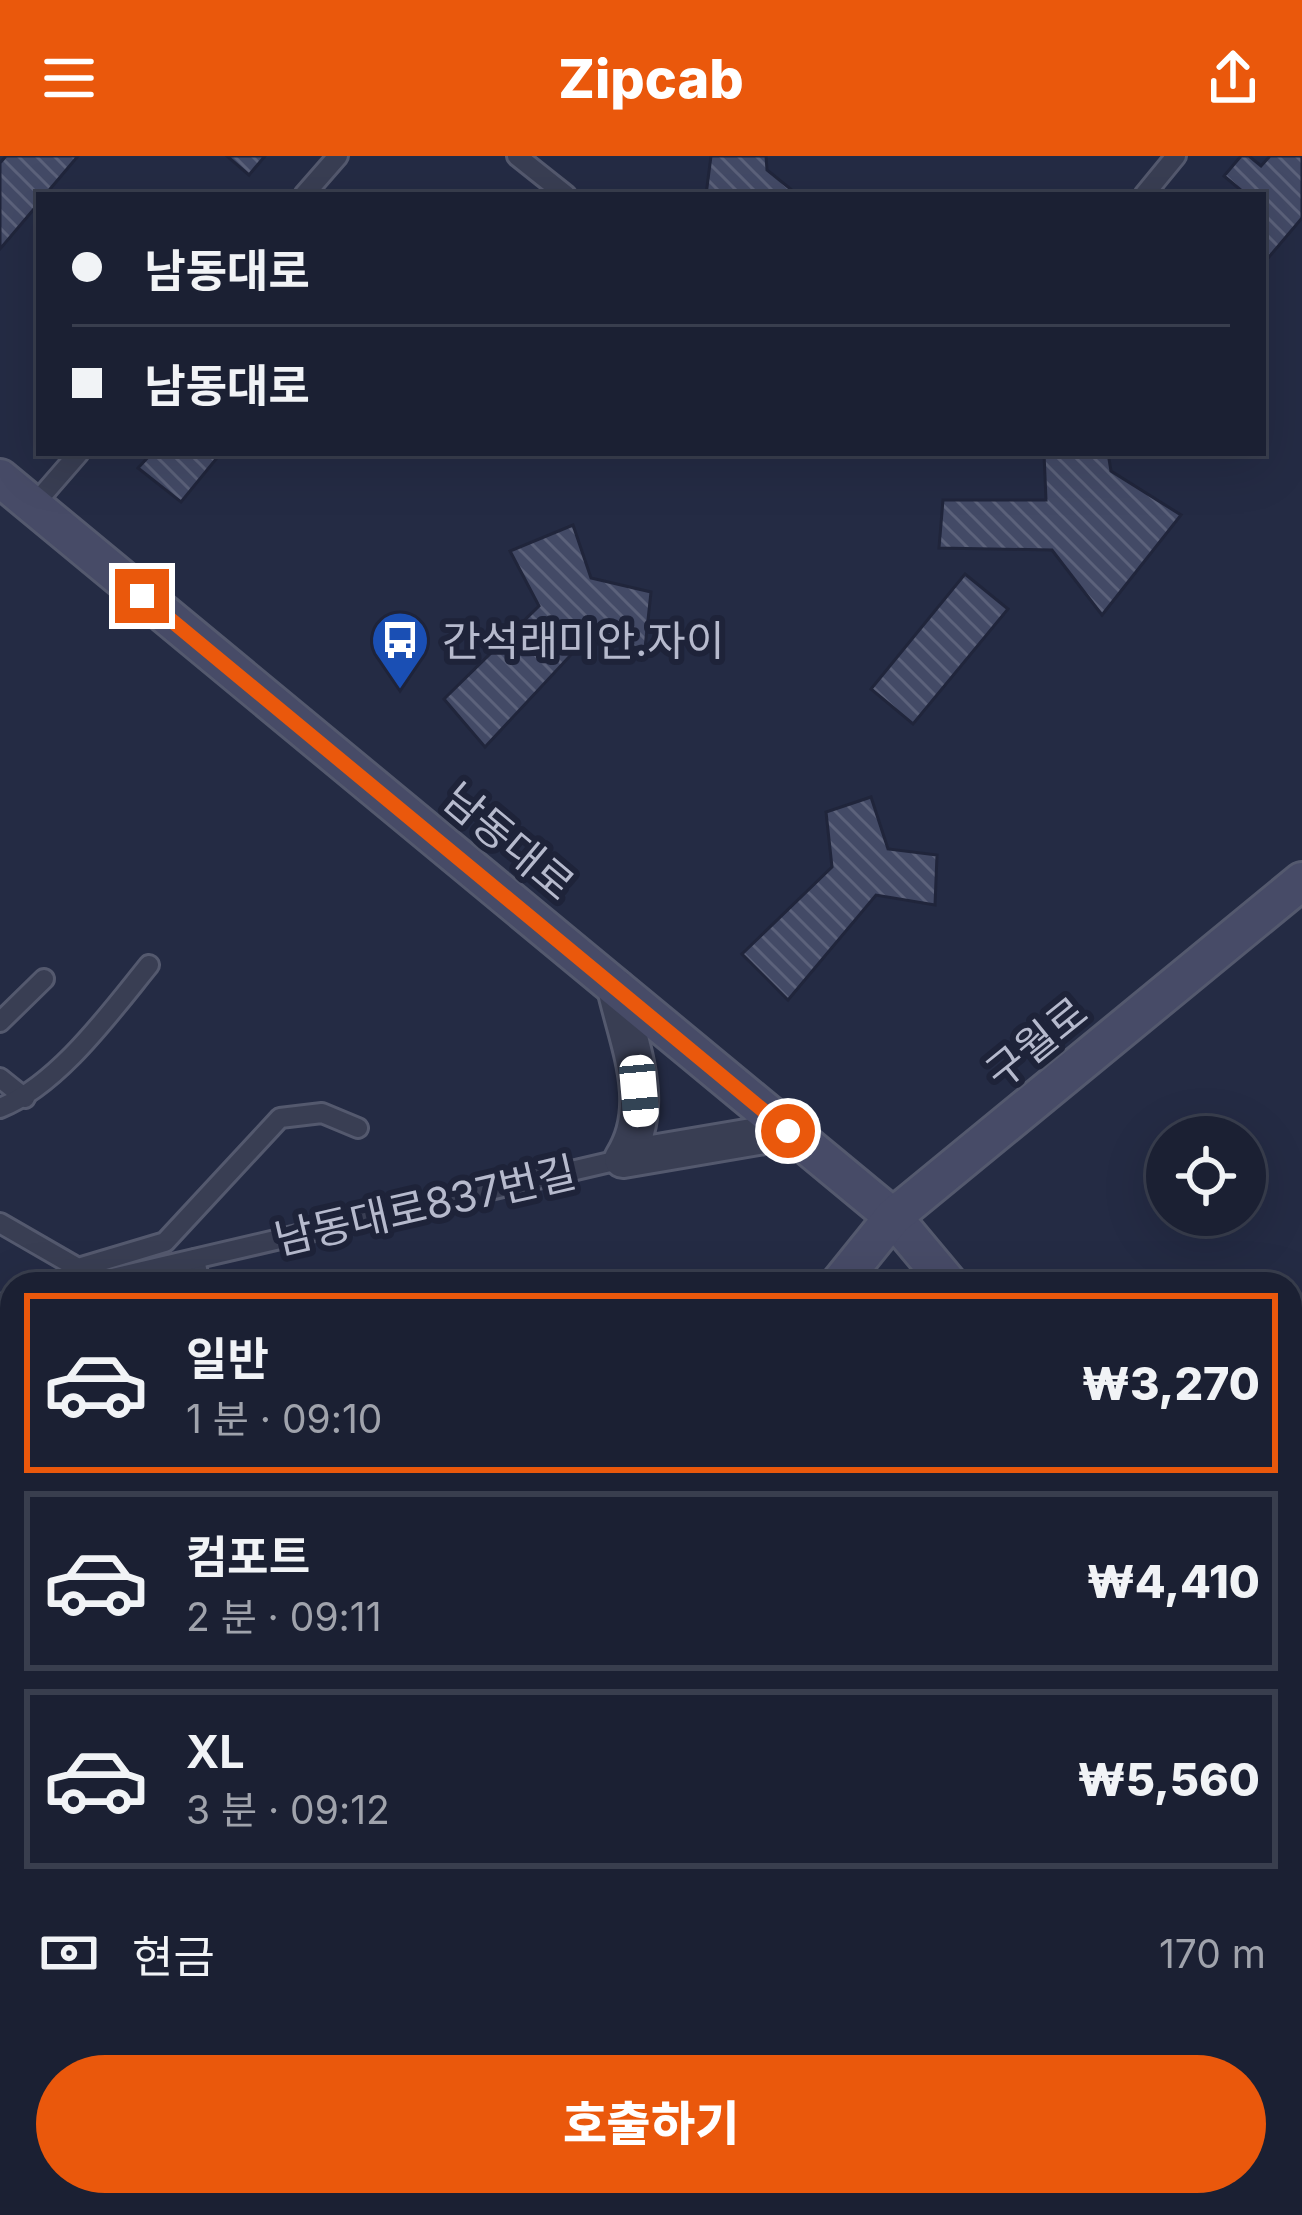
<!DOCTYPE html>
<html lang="ko">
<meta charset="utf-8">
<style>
:root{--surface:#1b2033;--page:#282d3f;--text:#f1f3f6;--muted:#a0a3ac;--line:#393e4e;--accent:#ea580c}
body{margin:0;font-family:Inter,"Noto Sans KR",sans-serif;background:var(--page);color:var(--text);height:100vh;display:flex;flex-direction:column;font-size:45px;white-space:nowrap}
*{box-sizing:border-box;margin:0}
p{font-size:39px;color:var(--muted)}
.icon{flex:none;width:66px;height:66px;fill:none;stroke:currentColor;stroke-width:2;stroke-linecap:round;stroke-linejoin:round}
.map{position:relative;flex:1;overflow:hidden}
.details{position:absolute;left:0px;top:1116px;width:1302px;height:945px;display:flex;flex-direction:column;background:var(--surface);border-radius:36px 36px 0 0;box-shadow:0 12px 48px #0002,0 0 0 3px var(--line)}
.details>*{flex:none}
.guide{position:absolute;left:36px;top:36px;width:1230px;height:264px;border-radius:0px;box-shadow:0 12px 48px #0002,0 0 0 3px var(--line);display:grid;align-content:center;height:264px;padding:0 36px;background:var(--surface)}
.tools{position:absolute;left:1146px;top:960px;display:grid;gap:24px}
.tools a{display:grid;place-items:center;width:120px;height:120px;border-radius:50%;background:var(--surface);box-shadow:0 12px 48px #0002,0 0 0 3px var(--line);font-size:60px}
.end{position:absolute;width:54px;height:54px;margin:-27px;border:15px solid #ea580c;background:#fff;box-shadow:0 0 0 6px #fff}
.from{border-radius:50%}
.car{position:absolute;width:36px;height:72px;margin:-36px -18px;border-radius:15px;box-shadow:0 0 9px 3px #0007;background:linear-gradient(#fff 24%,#345 0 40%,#fff 0 76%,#345 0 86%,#fff 0)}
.guide b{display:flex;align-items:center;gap:42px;height:114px;font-size:45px}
.guide b+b{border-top:3px solid var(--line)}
.guide i{width:30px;height:30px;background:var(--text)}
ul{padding:21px 0 0;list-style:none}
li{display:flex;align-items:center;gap:36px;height:180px;margin:0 24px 18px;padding:0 12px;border:6px solid var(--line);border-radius:0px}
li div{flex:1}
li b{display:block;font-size:45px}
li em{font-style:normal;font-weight:800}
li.current{border-color:var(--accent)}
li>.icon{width:108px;height:108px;stroke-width:1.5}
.pay{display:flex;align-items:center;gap:30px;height:132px;padding:0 36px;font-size:45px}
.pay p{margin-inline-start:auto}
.cta{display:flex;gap:24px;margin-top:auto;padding:24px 36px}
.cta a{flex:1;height:138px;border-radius:72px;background:var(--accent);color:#fff;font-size:48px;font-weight:800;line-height:138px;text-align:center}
header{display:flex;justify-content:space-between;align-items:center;height:156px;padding:0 36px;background:var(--accent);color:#fff;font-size:54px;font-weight:800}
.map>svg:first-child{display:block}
.building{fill:url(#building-back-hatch);stroke:#20253b;stroke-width:3}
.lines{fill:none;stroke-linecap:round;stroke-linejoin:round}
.lane-casing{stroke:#54596e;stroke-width:24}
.street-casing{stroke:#54596e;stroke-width:42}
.secondary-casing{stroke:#54596e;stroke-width:42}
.path{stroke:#42565f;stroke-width:6;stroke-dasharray:9 9;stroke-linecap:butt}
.lane{stroke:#393e53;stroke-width:18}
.street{stroke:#393e53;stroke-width:36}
.secondary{stroke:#474b67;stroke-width:36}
.route{stroke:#ea580c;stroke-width:15}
.labels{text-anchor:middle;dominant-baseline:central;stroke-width:12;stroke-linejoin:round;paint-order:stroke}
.poi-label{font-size:42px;fill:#b6bacd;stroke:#1e2339;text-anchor:start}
.street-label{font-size:42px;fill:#b6bacd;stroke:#1e2339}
</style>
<header><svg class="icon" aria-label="menu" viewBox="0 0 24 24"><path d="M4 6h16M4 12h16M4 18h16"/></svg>Zipcab<svg class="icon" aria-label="share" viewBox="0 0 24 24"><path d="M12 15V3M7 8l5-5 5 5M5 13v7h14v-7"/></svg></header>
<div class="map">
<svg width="1302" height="2059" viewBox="0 0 1302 2059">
<defs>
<pattern id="building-back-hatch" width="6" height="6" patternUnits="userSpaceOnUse" patternTransform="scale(3)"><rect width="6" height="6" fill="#434a66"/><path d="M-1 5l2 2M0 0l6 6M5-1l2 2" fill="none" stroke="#5c627b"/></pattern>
</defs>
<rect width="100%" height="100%" fill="#242b44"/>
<g class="building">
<path d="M6 0H78L45 39H39V47L0 93V7Z"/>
<path d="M227 0H265L249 19Z"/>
<path d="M711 0H766L767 14 798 39H706Z"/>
<path d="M1241 0H1249L1261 10 1270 0H1302V62L1263 108V39H1239L1242 35 1224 20Z"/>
<path d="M152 297H221L181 346 138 312Z"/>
<path d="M1044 297H1108L1111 315 1181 359 1102 459 1052 394 939 392 943 344H1046Z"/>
<path d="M573 369 591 422 651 436 645 492 582 487 485 591 444 543 539 450 510 395Z"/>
<path d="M965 418 1008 453 913 568 871 533Z"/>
<path d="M871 641 888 693 937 699 935 749 876 739 788 844 742 798 832 711 826 656Z"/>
<path d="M0 1225 12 1281V1300L0 1302Z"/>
<path d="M319 2049H451L440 2059H325Z"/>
<path d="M460 2049H566L574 2059H448Z"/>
</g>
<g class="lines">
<defs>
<g id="lane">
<path d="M517 0 566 39"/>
<path d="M304 39 338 0"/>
<path d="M1144 39 1176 0"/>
<path d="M33 350 79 297"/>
<path d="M0 866 44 823"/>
<path d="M0 922 25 942"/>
<path d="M0 952C58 929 110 857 149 809"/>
<path d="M0 1067 78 1112 165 1086 280 962 322 957 358 972"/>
<path d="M195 1103 200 1128"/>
<path d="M87 1128 623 1003"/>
<path d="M0 1148 12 1146"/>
<path d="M0 1434 12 1431"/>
<path d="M1290 1850 1302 1862"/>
<path d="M811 2059 823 2049"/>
</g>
<path id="street" d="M616 832C629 889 657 950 623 1003L788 975"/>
<g id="secondary">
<path d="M0 322 893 1061 949 1128"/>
<path d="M839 1128 893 1061 1302 725"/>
<path d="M1290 1531 1302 1546"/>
<path d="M78 2059 86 2049"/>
</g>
</defs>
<use href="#lane" class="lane-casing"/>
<use href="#street" class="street-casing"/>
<use href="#secondary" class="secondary-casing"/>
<g class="path">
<path d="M587 2049 596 2059"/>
<path d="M610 2059 622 2049"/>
<path d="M682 2059 693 2049"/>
<path d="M750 2059 761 2049"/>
</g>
<use href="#lane" class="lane"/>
<use href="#street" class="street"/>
<use href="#secondary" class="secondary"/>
</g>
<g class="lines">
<path class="route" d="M142 440 788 975"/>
</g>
<defs>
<symbol id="bus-pin" viewBox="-11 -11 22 30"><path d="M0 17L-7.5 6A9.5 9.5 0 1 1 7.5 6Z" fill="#1a4fb4" stroke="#1e2339"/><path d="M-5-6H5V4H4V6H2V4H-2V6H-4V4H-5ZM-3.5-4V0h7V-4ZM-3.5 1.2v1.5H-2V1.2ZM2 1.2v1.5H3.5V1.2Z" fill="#fff"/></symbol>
</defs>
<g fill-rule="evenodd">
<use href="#bus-pin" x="367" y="451" width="66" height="90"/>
</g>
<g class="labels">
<g class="poi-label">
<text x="442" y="484">간석래미안.자이</text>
</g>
<g class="street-label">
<text transform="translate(509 685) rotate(40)">남동대로</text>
<text transform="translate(1036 886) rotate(-39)">구월로</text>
<text transform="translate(425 1049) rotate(-13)">남동대로837번길</text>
</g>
</g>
</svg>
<div class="tools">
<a><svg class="icon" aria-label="locate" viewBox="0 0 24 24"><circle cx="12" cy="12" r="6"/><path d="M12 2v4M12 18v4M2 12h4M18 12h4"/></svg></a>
</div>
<i class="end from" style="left:788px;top:975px"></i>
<i class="end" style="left:142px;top:440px"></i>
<i class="car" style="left:639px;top:935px;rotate:175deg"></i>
<div class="guide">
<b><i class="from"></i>남동대로</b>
<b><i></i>남동대로</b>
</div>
<section class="details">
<ul>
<li class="current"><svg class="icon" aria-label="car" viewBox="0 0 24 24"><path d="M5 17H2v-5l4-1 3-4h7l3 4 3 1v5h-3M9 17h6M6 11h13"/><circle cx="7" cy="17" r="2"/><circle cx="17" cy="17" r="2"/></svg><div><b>일반</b><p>1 분 · 09:10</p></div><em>₩3,270</em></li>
<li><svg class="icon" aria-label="car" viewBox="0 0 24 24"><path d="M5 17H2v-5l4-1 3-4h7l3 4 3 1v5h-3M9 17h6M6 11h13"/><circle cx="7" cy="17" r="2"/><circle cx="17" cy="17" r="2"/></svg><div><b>컴포트</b><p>2 분 · 09:11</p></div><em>₩4,410</em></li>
<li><svg class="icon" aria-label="car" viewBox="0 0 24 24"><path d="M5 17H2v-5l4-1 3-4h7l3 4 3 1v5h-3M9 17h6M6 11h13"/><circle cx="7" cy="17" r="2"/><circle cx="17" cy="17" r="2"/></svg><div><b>XL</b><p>3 분 · 09:12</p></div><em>₩5,560</em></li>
</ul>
<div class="pay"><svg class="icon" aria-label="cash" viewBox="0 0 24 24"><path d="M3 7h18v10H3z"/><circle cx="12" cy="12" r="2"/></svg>현금<p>170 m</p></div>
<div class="cta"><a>호출하기</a></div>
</section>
</div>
